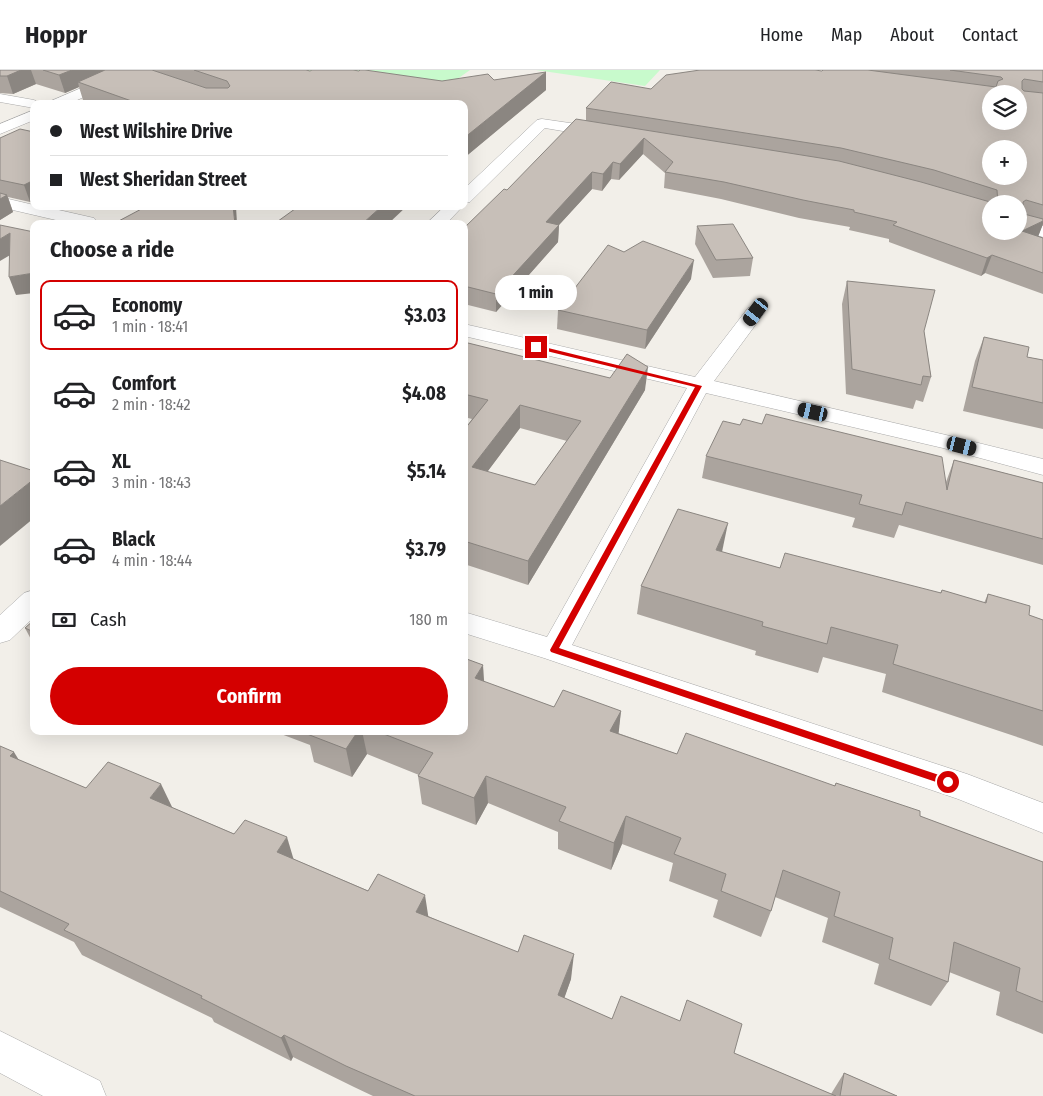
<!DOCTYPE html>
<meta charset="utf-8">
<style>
:root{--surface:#fff;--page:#f2f2f2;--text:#202124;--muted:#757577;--line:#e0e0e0;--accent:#d40000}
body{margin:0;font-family:"Fira Sans Condensed",sans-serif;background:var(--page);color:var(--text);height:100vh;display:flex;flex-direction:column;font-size:19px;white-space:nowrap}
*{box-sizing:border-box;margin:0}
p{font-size:16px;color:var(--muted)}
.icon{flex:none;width:28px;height:28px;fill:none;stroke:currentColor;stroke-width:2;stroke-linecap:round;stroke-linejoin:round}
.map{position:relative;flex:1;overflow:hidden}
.side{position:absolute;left:30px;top:150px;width:438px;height:515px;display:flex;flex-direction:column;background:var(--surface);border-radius:10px;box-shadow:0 5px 20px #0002}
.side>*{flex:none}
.hud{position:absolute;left:30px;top:30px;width:438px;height:110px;border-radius:10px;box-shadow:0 5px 20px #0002;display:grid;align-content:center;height:110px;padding:0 20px;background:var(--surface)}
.buttons{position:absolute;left:982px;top:15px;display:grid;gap:10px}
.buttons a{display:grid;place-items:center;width:45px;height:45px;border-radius:50%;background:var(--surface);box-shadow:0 5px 20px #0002;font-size:25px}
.end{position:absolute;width:22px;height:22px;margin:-11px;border:6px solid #d40000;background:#fff;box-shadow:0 0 0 2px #fff}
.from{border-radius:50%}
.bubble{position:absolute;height:35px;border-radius:18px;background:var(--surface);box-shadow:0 5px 20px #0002;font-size:16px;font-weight:700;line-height:35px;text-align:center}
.car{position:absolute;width:15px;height:30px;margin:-15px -8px;border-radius:6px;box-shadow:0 0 4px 1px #0007;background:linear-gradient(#222 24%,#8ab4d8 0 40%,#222 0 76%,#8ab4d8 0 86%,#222 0)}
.hud b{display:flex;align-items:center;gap:18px;height:48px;font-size:19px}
.hud b+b{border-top:1px solid var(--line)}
.hud i{width:12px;height:12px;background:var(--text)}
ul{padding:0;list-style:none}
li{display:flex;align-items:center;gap:15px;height:70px;margin:0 10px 8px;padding:0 10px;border:2px solid transparent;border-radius:10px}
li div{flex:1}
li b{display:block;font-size:19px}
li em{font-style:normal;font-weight:700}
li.current{border-color:var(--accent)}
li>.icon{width:45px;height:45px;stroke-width:1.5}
h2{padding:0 20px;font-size:22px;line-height:60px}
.pay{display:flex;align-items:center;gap:12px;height:55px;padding:0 20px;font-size:19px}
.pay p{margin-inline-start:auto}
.primary-button{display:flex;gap:10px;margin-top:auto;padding:10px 20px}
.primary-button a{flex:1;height:58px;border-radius:30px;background:var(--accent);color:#fff;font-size:20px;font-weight:700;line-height:58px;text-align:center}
header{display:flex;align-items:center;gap:30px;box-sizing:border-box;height:70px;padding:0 25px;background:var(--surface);border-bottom:1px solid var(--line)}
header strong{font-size:24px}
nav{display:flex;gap:28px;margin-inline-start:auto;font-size:18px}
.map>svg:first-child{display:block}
.park{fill:#c8facc}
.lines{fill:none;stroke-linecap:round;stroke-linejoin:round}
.minor-casing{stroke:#a9a9a9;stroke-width:1}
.minor{fill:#fff;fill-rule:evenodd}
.wall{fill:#aba49e;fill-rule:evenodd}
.shaded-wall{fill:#8b8681}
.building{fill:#c7bfb8;stroke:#8b8681;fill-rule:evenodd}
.route{fill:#d40000}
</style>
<header>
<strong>Hoppr</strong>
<nav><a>Home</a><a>Map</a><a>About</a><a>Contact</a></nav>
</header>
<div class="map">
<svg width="1043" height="1026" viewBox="0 0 1043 1026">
<rect width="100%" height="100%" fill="#f2efe9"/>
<g class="park">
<path d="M304 0H470L446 17 324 4Z"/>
<path d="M536 0H660L645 16Z"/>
</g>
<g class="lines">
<defs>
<g id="minor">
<path d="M123 0H141L139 3 68 34H49L51 31Z"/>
<path d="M0 24 34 30 41 34H34V38L0 32Z"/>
<path d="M34 40V50L0 64V54Z"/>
<path d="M542 49 604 58 609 60 612 63 609 66 604 68 545 58 470 132 464 133V119L537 50Z"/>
<path d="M0 127 34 135V136H41L94 148 97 152 96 154H73L0 137Z"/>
<path d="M445 136H463L446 154H426Z"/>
<path d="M1019 149 1043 156V167L1019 160Z"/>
<path d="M755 236 762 238 765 242 714 311 946 365 1043 389V405L943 378 706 323 572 575 967 704 1043 733V763L958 729 544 588 464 563V542L547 567 687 318 464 266V254L695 307 748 238Z"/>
<path d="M34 520V547L10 570 0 573V545L24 523Z"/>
<path d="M0 961 100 1011 106 1026H43L0 1003Z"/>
</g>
</defs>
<use href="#minor" class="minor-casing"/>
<use href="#minor" class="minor"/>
</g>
<g class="wall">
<path d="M0 0H306L310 1 442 11 494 10 546 2V20L464 88V34H94L83 30 79 17 65 23 36 14 13 24 0 23Z"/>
<path d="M823 0H1043V154L1038 166 1043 168V224L985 203 981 206 889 172V169L849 160 850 157 799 148 721 129 664 118 665 103 643 84 619 110 611 109 602 121 592 119 559 155 558 172 496 242 464 234V158L586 51V38L651 19 822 1Z"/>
<path d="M34 62 30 132 8 127 13 142 0 150V68Z"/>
<path d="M697 156 753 188 750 206 713 208 695 174Z"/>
<path d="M691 209 645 279 557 259 558 240Z"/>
<path d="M847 211 924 261 931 307 923 332 916 330 913 339 846 324 842 234Z"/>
<path d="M984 267 1027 287 1043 290V359L963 341 975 291Z"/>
<path d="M464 272 645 320 528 515 464 494V360L472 349 464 347ZM520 358 567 371 535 415 487 402Z"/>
<path d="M706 386 946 412 954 390 1043 413V495L899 455 894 468 852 457 855 448 702 408Z"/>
<path d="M722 482 780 498 940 523 942 520 984 533 988 524 1029 545 1043 550V676L1020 668 882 622 886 604 823 587 818 603 755 585 756 581 637 544 641 516Z"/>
<path d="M34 550V575L25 558Z"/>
<path d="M484 612 554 637 621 641 618 663 677 684 834 716 836 713 920 746 1043 792V964L996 945 1000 922 949 902 948 912 931 936 874 914 879 894 822 872 828 848 775 827 771 841 761 867 713 847 718 830 669 811 673 793 622 774 611 800 558 779V762L488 733 476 755 422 734 418 706 419 705 367 684 352 707 314 692 310 675 273 661H464Z"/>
<path d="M0 676 19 690 86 718 171 737 428 846 571 909 564 928 612 949 734 983 831 1024 844 1003 897 1026H373L354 1017 293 987 291 991 214 952 212 948 82 885 74 872 0 837Z"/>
</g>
<g class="shaded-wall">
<path d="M21 0H31L36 14 13 24 7 6Z"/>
<path d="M72 0H118L78 12 79 17 65 23 59 5Z"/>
<path d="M546 2V20L464 88V68Z"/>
<path d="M644 68 643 84 619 110 620 94Z"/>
<path d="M613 92 611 109 602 121 603 104Z"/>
<path d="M592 102V119L559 155 558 172 496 242V224L546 152Z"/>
<path d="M34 110V130L30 132 24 115Z"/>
<path d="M7 125 13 142 0 150V129Z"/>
<path d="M233 136H236L237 154H235Z"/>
<path d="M382 136H407L388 154H362Z"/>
<path d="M1043 151V154L1038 167 1022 161Z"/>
<path d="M10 163 17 181 0 191V169Z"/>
<path d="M992 185 985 203 981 206 987 188Z"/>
<path d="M694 190 691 209 645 279 647 260Z"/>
<path d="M34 203V223L16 225 9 207Z"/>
<path d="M648 297 645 320 528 515V491Z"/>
<path d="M520 335V358L473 421 472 397Z"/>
<path d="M34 409V448L0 476V436Z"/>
<path d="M728 453 722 482 716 480Z"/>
<path d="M483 595 485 624 475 608Z"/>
<path d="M621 641 618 669 610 661Z"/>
<path d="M358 661H362L367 684 352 707 346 679Z"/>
<path d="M14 682 31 710 10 686Z"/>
<path d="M486 706 488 733 476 755 474 728Z"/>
<path d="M161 714 174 741 150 728Z"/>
<path d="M626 746 622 774 611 800 614 773Z"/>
<path d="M287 767 295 794 277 782Z"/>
<path d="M425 825 429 851 416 842Z"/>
<path d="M574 884 571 909 557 949 558 925Z"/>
<path d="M284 965 293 987 291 991 281 968Z"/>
</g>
<g class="building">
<path d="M0 0H21L7 6H0Z"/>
<path d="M43 0H72L59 5Z"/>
<path d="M105 0H152L206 18H228L230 16 227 11 194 0H306L310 1 312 0H353L359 1 360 0H365L442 11 488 4 494 10 546 2 464 68V34H140L78 12Z"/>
<path d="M700 0H815L822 1 823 0H868L996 17 998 11 1003 9 1001 7 950 0H1043V12L1024 9 1022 11V19L1024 21 1043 23V135L1026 130 1023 132 1024 144 1043 149V151L1022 161 1043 168V203L992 185 987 188 893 155 897 152 854 142V140L803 130 724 112 665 102 673 92 644 68 620 94 613 92 603 104 592 102 546 152 559 155 496 224 464 216V158L504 119 507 120 576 49 839 91 921 112 997 134H991V161H1019V134H998L997 120 934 100 841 78 586 38 611 12 651 19 666 5ZM991 24H1019V51H991ZM991 79H1019V106H991Z"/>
<path d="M20 59 34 62V110L24 115 0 110V68Z"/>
<path d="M0 123 7 125 0 129Z"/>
<path d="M147 136H233L235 154H113Z"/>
<path d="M299 136H382L362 154H274Z"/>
<path d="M733 154 753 188 716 190 697 156Z"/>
<path d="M0 155 34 162V203L9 207 10 163 0 169Z"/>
<path d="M643 171 694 190 647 260 558 240 608 175 624 182Z"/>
<path d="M847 211 935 220 924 261 931 307 923 306 921 315 852 299Z"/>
<path d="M984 267 1029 277 1027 287 1043 290V333L972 317Z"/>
<path d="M464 272 610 308 627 284 648 297 528 491 464 471V360L488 330 464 324ZM520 335 581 351 535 415 472 397Z"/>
<path d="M766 344 942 387 947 420 954 390 1043 413V469L906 432 902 445 859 434 862 425 706 386 723 351 740 355 743 349 762 354Z"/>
<path d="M0 390 34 401V409L0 436Z"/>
<path d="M678 439 728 453 716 480 780 498 785 483 941 523 942 520 986 533 988 524 1030 536 1029 545 1043 550V641L893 594 898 575 831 557 827 574 762 556 763 552 641 516Z"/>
<path d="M34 550V562L25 558Z"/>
<path d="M464 588 483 595 475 608 554 637 563 620 621 641 610 661 677 684 686 663 835 716 836 713 920 741V746L1043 792V932L1016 921 1020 898 954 872 948 912 889 889 893 868 834 846 840 822 783 800 771 841 721 821 726 804 674 784 681 768 626 746 614 773 559 751 566 737 486 706 474 728 418 706 433 683 376 661H464Z"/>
<path d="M309 661H358L346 679 307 664Z"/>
<path d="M0 676 14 682 10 686 86 718 108 692 161 714 150 728 234 764 245 750 287 767 277 782 368 821 378 804 425 825 416 842 518 882 524 865 574 884 558 925 612 949 621 926 680 951 687 930 742 954 734 983 836 1026H415L346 996 284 965 281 968 201 928 202 926 64 860 69 854 0 821Z"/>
<path d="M844 1003 897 1026H840Z"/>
</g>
<path class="route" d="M536 275 702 316 559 578 948 708 952 709V715L948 716 551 582 550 580 695 317 534 278Z"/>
</svg>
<div class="buttons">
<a><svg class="icon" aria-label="layers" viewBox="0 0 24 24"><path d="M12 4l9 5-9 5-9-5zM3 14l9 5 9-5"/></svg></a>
<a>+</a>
<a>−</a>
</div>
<i class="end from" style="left:948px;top:712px"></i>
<i class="end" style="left:536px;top:277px"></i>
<div class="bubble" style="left:495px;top:205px;width:82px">1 min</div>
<i class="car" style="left:756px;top:242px;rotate:217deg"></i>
<i class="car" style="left:813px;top:342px;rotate:283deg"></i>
<i class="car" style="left:962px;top:376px;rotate:104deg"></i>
<div class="hud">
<b><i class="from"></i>West Wilshire Drive</b>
<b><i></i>West Sheridan Street</b>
</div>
<section class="side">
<h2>Choose a ride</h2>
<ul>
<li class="current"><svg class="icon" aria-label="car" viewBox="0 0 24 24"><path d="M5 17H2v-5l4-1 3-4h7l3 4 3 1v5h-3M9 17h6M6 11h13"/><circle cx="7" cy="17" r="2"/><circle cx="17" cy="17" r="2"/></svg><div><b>Economy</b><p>1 min · 18:41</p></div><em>$3.03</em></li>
<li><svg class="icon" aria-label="car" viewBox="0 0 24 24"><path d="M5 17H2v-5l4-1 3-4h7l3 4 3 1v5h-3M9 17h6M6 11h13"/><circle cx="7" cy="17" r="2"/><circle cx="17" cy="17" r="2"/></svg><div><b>Comfort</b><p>2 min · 18:42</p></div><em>$4.08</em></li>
<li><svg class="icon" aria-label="car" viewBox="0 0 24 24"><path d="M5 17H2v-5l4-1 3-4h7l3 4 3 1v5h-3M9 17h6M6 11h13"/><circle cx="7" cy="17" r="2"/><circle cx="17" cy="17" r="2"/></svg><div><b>XL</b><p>3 min · 18:43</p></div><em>$5.14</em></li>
<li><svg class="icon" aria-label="car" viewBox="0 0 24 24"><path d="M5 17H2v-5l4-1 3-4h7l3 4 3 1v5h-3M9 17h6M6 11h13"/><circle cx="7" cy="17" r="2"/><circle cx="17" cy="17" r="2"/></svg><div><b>Black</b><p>4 min · 18:44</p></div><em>$3.79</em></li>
</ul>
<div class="pay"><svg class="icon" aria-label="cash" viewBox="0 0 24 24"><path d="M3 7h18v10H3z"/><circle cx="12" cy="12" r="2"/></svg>Cash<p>180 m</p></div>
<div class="primary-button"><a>Confirm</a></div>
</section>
</div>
